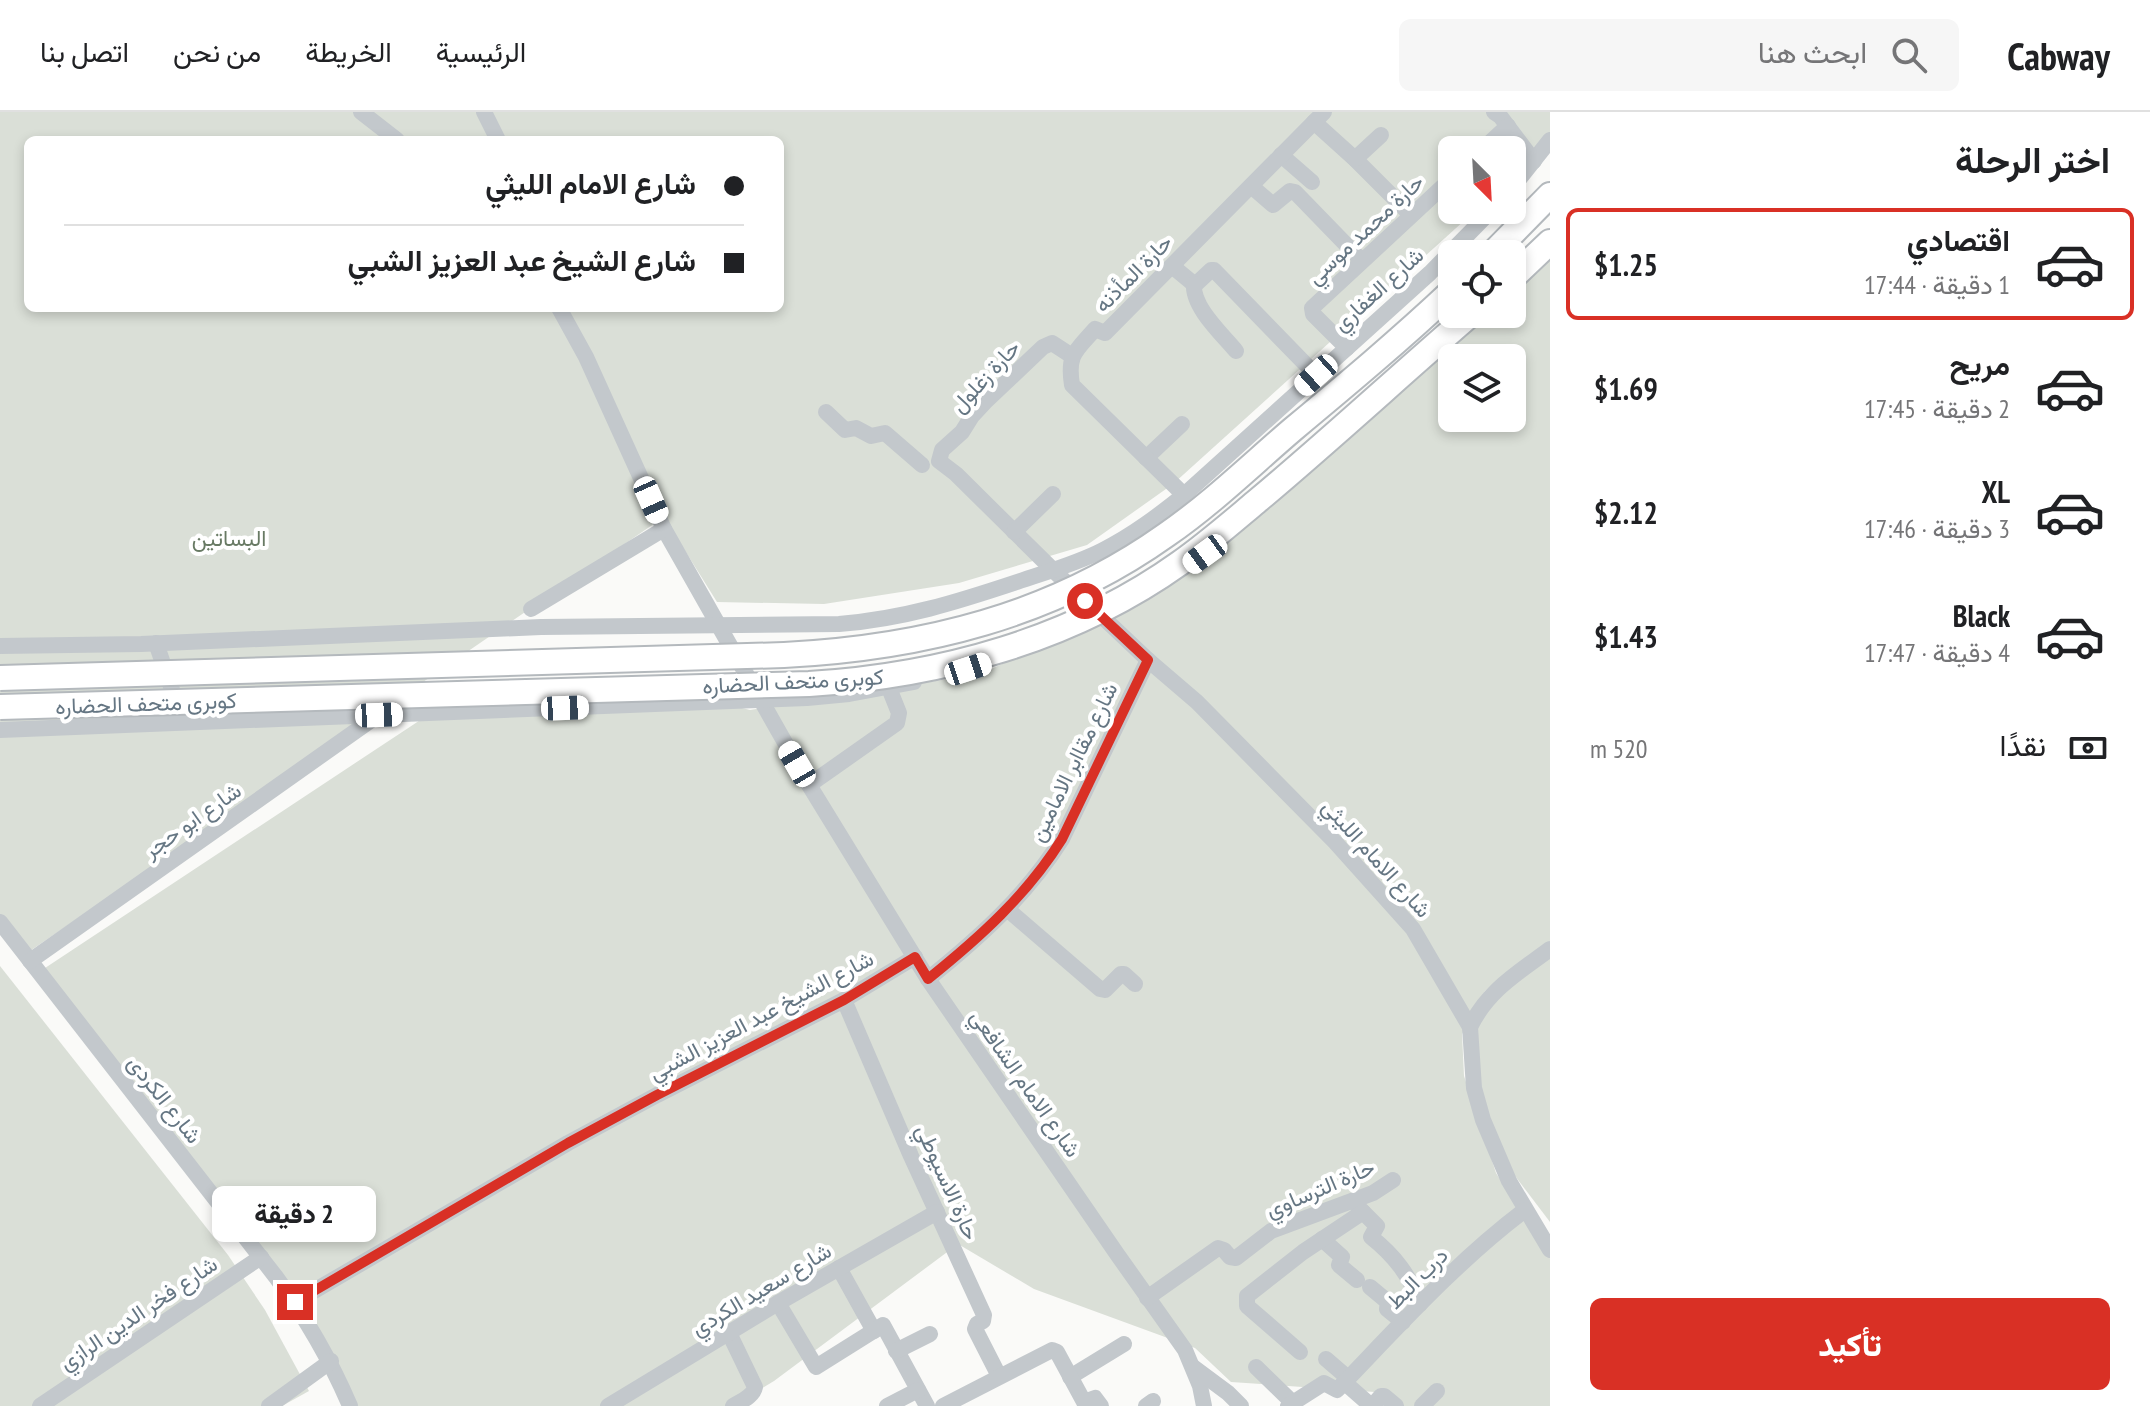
<!DOCTYPE html>
<html lang="ar">
<meta charset="utf-8">
<style>
:root{--surface:#fff;--page:#f6f6f6;--text:#202124;--muted:#757577;--line:#e0e0e0;--accent:#d93025}
body{margin:0;font-family:"PT Sans Narrow",Vazirmatn,sans-serif;background:var(--page);color:var(--text);direction:rtl;height:100vh;display:flex;flex-direction:column;font-size:30px;white-space:nowrap}
*{box-sizing:border-box;margin:0}
p{font-size:26px;color:var(--muted)}
.icon{flex:none;width:44px;height:44px;fill:none;stroke:currentColor;stroke-width:2;stroke-linecap:round;stroke-linejoin:round}
.map{position:relative;flex:1;overflow:hidden;direction:ltr}
.panel{display:flex;flex-direction:column;background:var(--surface);width:600px}
.panel>*{flex:none}
.top-card{position:absolute;left:24px;top:24px;width:760px;height:176px;border-radius:12px;box-shadow:0 4px 12px #0003;direction:rtl;display:grid;align-content:center;height:176px;padding:0 40px;background:var(--surface)}
.needle{width:52px;rotate:156deg}
.controls{position:absolute;left:1438px;top:24px;display:grid;gap:16px}
.controls a{display:grid;place-items:center;width:88px;height:88px;border-radius:12px;background:var(--surface);box-shadow:0 4px 12px #0003;font-size:40px}
.end{position:absolute;width:36px;height:36px;margin:-18px;border:10px solid #d93025;background:#fff;box-shadow:0 0 0 4px #fff}
.from{border-radius:50%}
.bubble{position:absolute;height:56px;border-radius:12px;background:var(--surface);box-shadow:0 4px 12px #0003;font-size:26px;font-weight:800;line-height:56px;text-align:center;direction:rtl}
.car{position:absolute;width:24px;height:48px;margin:-24px -12px;border-radius:10px;box-shadow:0 0 6px 2px #0007;background:linear-gradient(#fff 24%,#345 0 40%,#fff 0 76%,#345 0 86%,#fff 0)}
.top-card b{display:flex;align-items:center;gap:28px;height:76px;font-size:30px}
.top-card b+b{border-top:2px solid var(--line)}
.top-card i{width:20px;height:20px;background:var(--text)}
ul{padding:0;list-style:none}
li{display:flex;align-items:center;gap:24px;height:112px;margin:0 16px 12px;padding:0 24px;border:4px solid transparent;border-radius:12px}
li div{flex:1}
li b{display:block;font-size:30px}
li em{font-style:normal;font-weight:800}
li.active{border-color:var(--accent)}
li>.icon{width:72px;height:72px;stroke-width:1.5}
h2{padding:0 40px;font-size:36px;line-height:96px}
.pay{display:flex;align-items:center;gap:20px;height:88px;padding:0 40px;font-size:30px}
.pay p{margin-inline-start:auto}
.button{display:flex;gap:16px;margin-top:auto;padding:16px 40px}
.button a{flex:1;height:92px;border-radius:12px;background:var(--accent);color:#fff;font-size:32px;font-weight:800;line-height:92px;text-align:center}
header{display:flex;align-items:center;gap:48px;box-sizing:border-box;height:112px;padding:0 40px;background:var(--surface);border-bottom:2px solid var(--line)}
header strong{font-size:38px}
nav{display:flex;gap:44px;margin-inline-start:auto;font-size:28px}
.search{width:560px;height:72px;background:var(--page);display:flex;align-items:center;gap:20px;box-sizing:border-box;padding:0 28px;border-radius:12px;color:var(--muted);font-size:30px}
main{display:flex;flex:1;min-height:0}
.map>svg:first-child{display:block}
.green{fill:#dadfd7;fill-rule:evenodd}
.lines{fill:none;stroke-linecap:round;stroke-linejoin:round}
.highway-casing{stroke:#b4b9bd;stroke-width:28}
.minor{stroke:#c3c8cc;stroke-width:16}
.highway{stroke:#fff;stroke-width:24}
.highway-bridge-casing{stroke:#b4b9bd;stroke-width:28;stroke-linecap:butt}
.highway-bridge{stroke:#fff;stroke-width:24}
.route{stroke:#d93025;stroke-width:10}
.labels{text-anchor:middle;dominant-baseline:central;stroke-width:8;stroke-linejoin:round;paint-order:stroke}
.street-label{font-size:22px;fill:#657683;stroke:#fff}
.park-label{font-size:22px;fill:#687a64;stroke:#fff}
</style>
<header>
<strong>Cabway</strong>
<div class="search"><svg class="icon" aria-label="search" viewBox="0 0 24 24"><circle cx="10" cy="10" r="6"/><path d="M15 15l6 6"/></svg>ابحث هنا</div>
<nav><a>الرئيسية</a><a>الخريطة</a><a>من نحن</a><a>اتصل بنا</a></nav>
</header>
<main>
<section class="panel">
<h2>اختر الرحلة</h2>
<ul>
<li class="active"><svg class="icon" aria-label="car" viewBox="0 0 24 24"><path d="M5 17H2v-5l4-1 3-4h7l3 4 3 1v5h-3M9 17h6M6 11h13"/><circle cx="7" cy="17" r="2"/><circle cx="17" cy="17" r="2"/></svg><div><b>اقتصادي</b><p>1 دقيقة · 17:44</p></div><em>$1.25</em></li>
<li><svg class="icon" aria-label="car" viewBox="0 0 24 24"><path d="M5 17H2v-5l4-1 3-4h7l3 4 3 1v5h-3M9 17h6M6 11h13"/><circle cx="7" cy="17" r="2"/><circle cx="17" cy="17" r="2"/></svg><div><b>مريح</b><p>2 دقيقة · 17:45</p></div><em>$1.69</em></li>
<li><svg class="icon" aria-label="car" viewBox="0 0 24 24"><path d="M5 17H2v-5l4-1 3-4h7l3 4 3 1v5h-3M9 17h6M6 11h13"/><circle cx="7" cy="17" r="2"/><circle cx="17" cy="17" r="2"/></svg><div><b>XL</b><p>3 دقيقة · 17:46</p></div><em>$2.12</em></li>
<li><svg class="icon" aria-label="car" viewBox="0 0 24 24"><path d="M5 17H2v-5l4-1 3-4h7l3 4 3 1v5h-3M9 17h6M6 11h13"/><circle cx="7" cy="17" r="2"/><circle cx="17" cy="17" r="2"/></svg><div><b>Black</b><p>4 دقيقة · 17:47</p></div><em>$1.43</em></li>
</ul>
<div class="pay"><svg class="icon" aria-label="cash" viewBox="0 0 24 24"><path d="M3 7h18v10H3z"/><circle cx="12" cy="12" r="2"/></svg>نقدًا<p>520 m</p></div>
<div class="button"><a>تأكيد</a></div>
</section>
<div class="map">
<svg width="1550" height="1294" viewBox="0 0 1550 1294">
<rect width="100%" height="100%" fill="#fafaf8"/>
<g class="green">
<path d="M0 0H1550V31L1512 65V38H1452V98H1476L1173 372 1087 433 959 471 824 492 717 490 664 405 27 841 0 805ZM28 28H780V196H28Z"/>
<path d="M1550 147V829L1485 879 1462 922 1464 964 1496 1061 1550 1144V1294H1401L1389 1281 1231 1270 1195 1236 1034 1177 958 1132 774 1269 733 1294H353L329 1240 42 858 443 593 695 584 750 598 980 562 1083 515 1290 373 1490 202H1512V182ZM1452 246H1512V306H1452Z"/>
<path d="M1550 843V1110L1509 1056 1482 994 1477 911 1492 889Z"/>
<path d="M0 854 228 1143 265 1198 309 1279 282 1294H0Z"/>
</g>
<g class="lines">
<defs>
<g id="highway">
<path d="M1492 142 1550 83"/>
<path d="M1512 166 1550 130"/>
</g>
</defs>
<use href="#highway" class="highway-casing"/>
<g class="minor">
<path d="M361 0 397 28"/>
<path d="M484 0 498 28"/>
<path d="M1494 0 1500 4 1534 49"/>
<path d="M1314 10 1355 47 1411 103"/>
<path d="M1482 38 1508 14"/>
<path d="M1281 43 1312 70"/>
<path d="M1355 47 1381 23"/>
<path d="M1251 74 1273 93 1290 79 1295 80 1362 149"/>
<path d="M1512 76 1550 28"/>
<path d="M1172 154 1195 173 1211 158H1214L1316 263"/>
<path d="M1194 172C1192 195 1222 222 1236 239"/>
<path d="M559 196 586 245 664 417 809 673 928 867 1117 1142 1185 1238 1200 1274 1204 1294"/>
<path d="M1347 236 1313 202 1312 196 1452 66"/>
<path d="M1072 244 1052 231 1043 235 985 290 972 304 962 320 942 338 939 349 956 362 1053 458 1148 548 1197 590 1335 730 1413 817 1470 915 1474 976 1483 1008 1509 1069 1550 1138"/>
<path d="M826 300 845 318 856 316 871 324 885 321 922 353"/>
<path d="M1146 346 1182 312"/>
<path d="M1184 383 1072 273C1067 242 1076 239 1095 217L1105 221 1324 0"/>
<path d="M1014 420 1053 382"/>
<path d="M531 497 664 417"/>
<path d="M156 531 179 598"/>
<path d="M0 534 141 532 541 515 839 512C903 507 957 490 1017 470 1046 460 1076 452 1103 438 1133 423 1159 403 1184 383L1430 161 1492 98"/>
<path d="M0 618 807 586 849 582 914 570"/>
<path d="M809 673 897 611 899 601 889 576"/>
<path d="M1007 797 1100 877 1105 878 1121 862H1124L1135 872"/>
<path d="M0 810 276 1165C306 1206 330 1247 350 1294"/>
<path d="M30 849 377 604"/>
<path d="M928 867C979 826 1027 783 1062 727L1148 548"/>
<path d="M844 888 911 1044 984 1203 983 1209 977 1212 975 1217 999 1264"/>
<path d="M1470 915C1488 878 1518 861 1550 837"/>
<path d="M1358 1095 1377 1114 1371 1125C1395 1144 1410 1164 1420 1192"/>
<path d="M1322 1127 1342 1145 1339 1153 1357 1168"/>
<path d="M839 1156 874 1219"/>
<path d="M1370 1175 1388 1190 1387 1197 1403 1210"/>
<path d="M1147 1186 1218 1136 1224 1138 1230 1145 1236 1146 1271 1119 1373 1081 1393 1068"/>
<path d="M295 1190 568 1031 657 983 844 888 915 845"/>
<path d="M778 1191 816 1255 883 1213 927 1294"/>
<path d="M729 1221 755 1275C753 1285 741 1289 733 1294"/>
<path d="M896 1239 930 1222"/>
<path d="M1300 1240 1247 1194V1184L1303 1140 1363 1100"/>
<path d="M1326 1247 1348 1266"/>
<path d="M1193 1255 1228 1281 1241 1294"/>
<path d="M1256 1255 1293 1291"/>
<path d="M1070 1265 1124 1232"/>
<path d="M1344 1270 1369 1292H1374L1381 1284H1384L1396 1294"/>
<path d="M40 1294 261 1145"/>
<path d="M269 1294 331 1249"/>
<path d="M608 1294 778 1191 937 1100"/>
<path d="M887 1294 918 1278"/>
<path d="M943 1294 1052 1238 1057 1240 1084 1290 1095 1286 1101 1294"/>
<path d="M1146 1294 1153 1289"/>
<path d="M1288 1294 1324 1271 1337 1278C1397 1216 1456 1150 1525 1098"/>
<path d="M1422 1294 1437 1279"/>
</g>
<use href="#highway" class="highway"/>
<defs>
<g id="highway-bridge">
<path d="M0 566 784 543C922 536 1052 504 1166 423 1211 392 1250 354 1292 318 1346 273 1400 228 1452 179"/>
<path d="M0 595 809 572C940 564 1072 528 1180 451 1207 432 1231 411 1256 390 1329 329 1399 264 1471 202"/>
</g>
</defs>
<use href="#highway-bridge" class="highway-bridge-casing"/>
<use href="#highway-bridge" class="highway-bridge"/>
</g>
<g class="lines">
<path class="route" d="M295 1190 568 1031 657 983 844 888 915 845 928 867C979 826 1027 783 1062 727L1148 548 1085 489"/>
</g>
<g class="labels">
<g class="street-label">
<text transform="translate(1365 117) rotate(-43)">حارة محمد موسي</text>
<text transform="translate(1133 161) rotate(-45)">حارة المأذنه</text>
<text transform="translate(1378 177) rotate(-42)">شارع الغفاري</text>
<text transform="translate(985 264) rotate(-47)">حارة زغلول</text>
<text transform="translate(793 569) rotate(-3)">كوبرى متحف الحضاره</text>
<text transform="translate(146 591) rotate(-2)">كوبرى متحف الحضاره</text>
<text transform="translate(1073 650) rotate(-64)">شارع مقاابر الامامين</text>
<text transform="translate(192 708) rotate(-35)">شارع ابو حجر</text>
<text transform="translate(1377 746) rotate(48)">شارع الامام الليثي</text>
<text transform="translate(761 903) rotate(-28)">شارع الشيخ عبد العزيز الشبي</text>
<text transform="translate(1026 971) rotate(55)">شارع الامام الشافعي</text>
<text transform="translate(165 987) rotate(52)">شارع الكردى</text>
<text transform="translate(948 1070) rotate(66)">حارة الاسيوطي</text>
<text transform="translate(1320 1076) rotate(-23)">حارة الترساوي</text>
<text transform="translate(1417 1166) rotate(-45)">درب البط</text>
<text transform="translate(761 1177) rotate(-31)">شارع سعيد الكردي</text>
<text transform="translate(138 1201) rotate(-34)">شارع فخر الدين الرازي</text>
</g>
<g class="park-label">
<text x="229" y="426">البساتين</text>
</g>
</g>
</svg>
<div class="controls">
<a><svg class="needle" viewBox="-14 -14 28 28"><path d="M0-13l5 13h-10z" fill="#e53935"/><path d="M0 13l5-13h-10z" fill="#757577"/></svg></a>
<a><svg class="icon" aria-label="locate" viewBox="0 0 24 24"><circle cx="12" cy="12" r="6"/><path d="M12 2v4M12 18v4M2 12h4M18 12h4"/></svg></a>
<a><svg class="icon" aria-label="layers" viewBox="0 0 24 24"><path d="M12 4l9 5-9 5-9-5zM3 14l9 5 9-5"/></svg></a>
</div>
<i class="end from" style="left:1085px;top:489px"></i>
<i class="end" style="left:295px;top:1190px"></i>
<div class="bubble" style="left:212px;top:1074px;width:164px">2 دقيقة</div>
<i class="car" style="left:1316px;top:263px;rotate:228deg"></i>
<i class="car" style="left:651px;top:388px;rotate:156deg"></i>
<i class="car" style="left:1205px;top:442px;rotate:234deg"></i>
<i class="car" style="left:968px;top:557px;rotate:72deg"></i>
<i class="car" style="left:565px;top:596px;rotate:88deg"></i>
<i class="car" style="left:379px;top:603px;rotate:88deg"></i>
<i class="car" style="left:797px;top:652px;rotate:330deg"></i>
<div class="top-card">
<b><i class="from"></i>شارع الامام الليثي</b>
<b><i></i>شارع الشيخ عبد العزيز الشبي</b>
</div>
</div>
</main>
